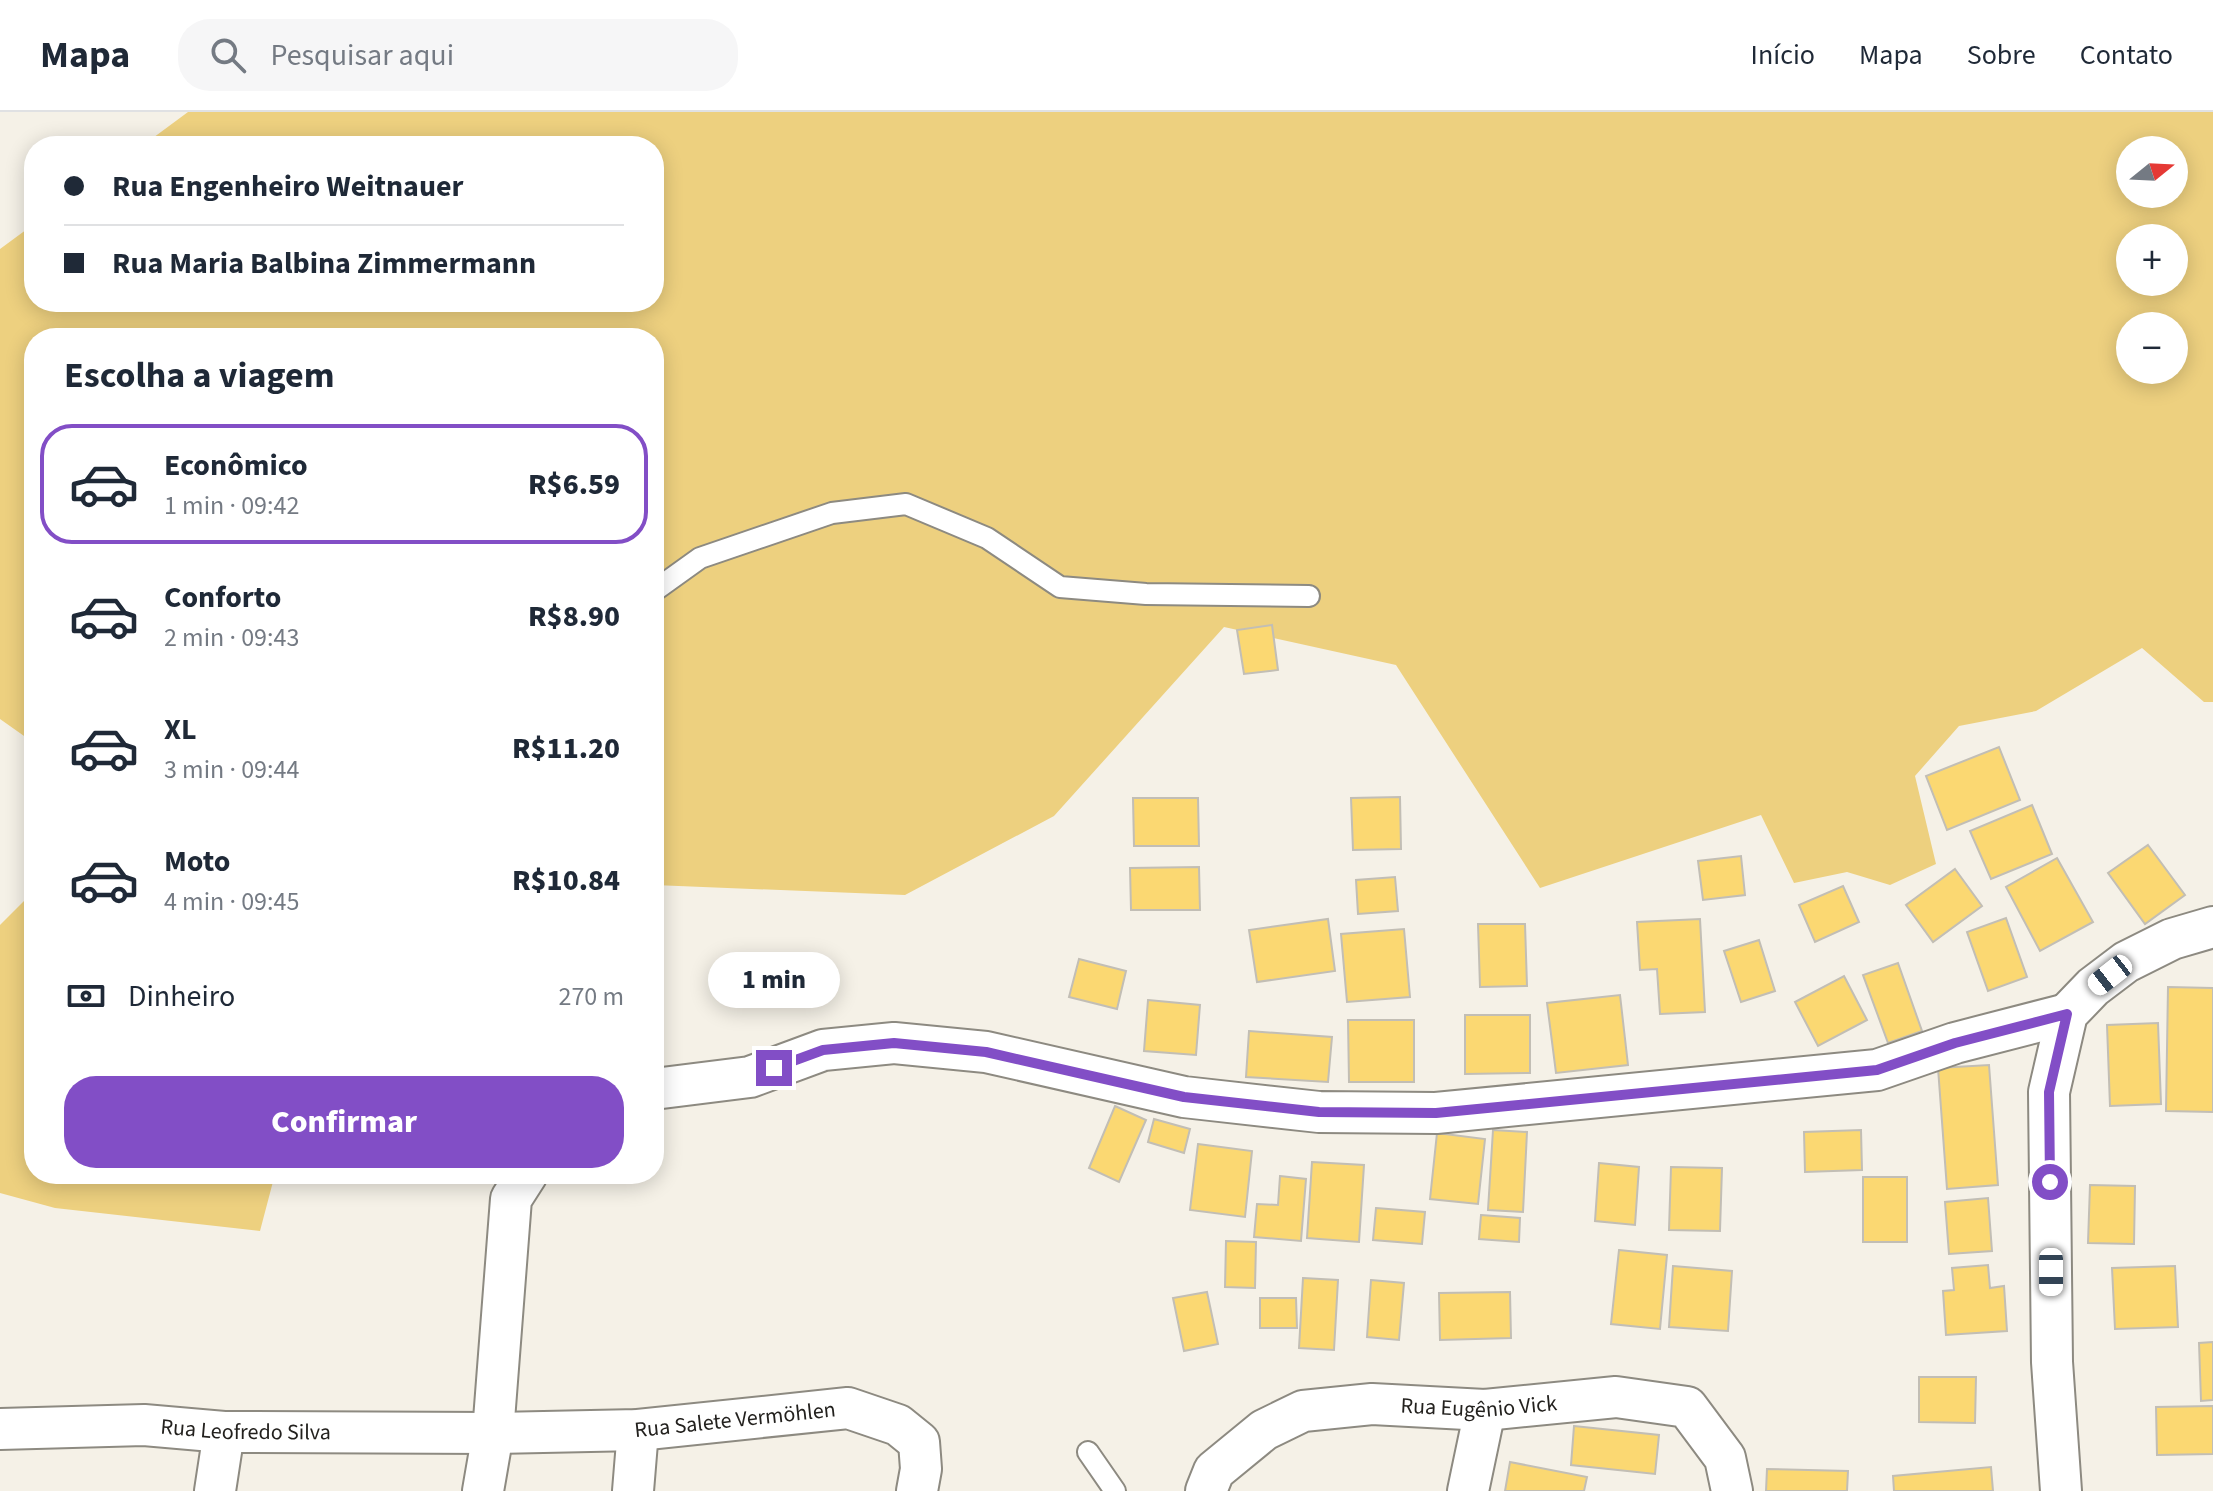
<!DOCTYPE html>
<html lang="pt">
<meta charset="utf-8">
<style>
:root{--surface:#fff;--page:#f6f6f7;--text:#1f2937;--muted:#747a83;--line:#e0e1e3;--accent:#824ec6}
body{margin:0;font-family:"Source Sans 3",sans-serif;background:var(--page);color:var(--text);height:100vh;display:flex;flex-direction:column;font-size:30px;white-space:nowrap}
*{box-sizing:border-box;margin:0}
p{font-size:26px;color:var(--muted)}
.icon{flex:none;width:44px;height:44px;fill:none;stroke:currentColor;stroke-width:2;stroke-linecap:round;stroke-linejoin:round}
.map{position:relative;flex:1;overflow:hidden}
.side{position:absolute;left:24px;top:216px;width:640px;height:856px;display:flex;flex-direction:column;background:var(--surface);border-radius:32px;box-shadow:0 4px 20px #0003}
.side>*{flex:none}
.banner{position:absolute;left:24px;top:24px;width:640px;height:176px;border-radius:32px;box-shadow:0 4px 20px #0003;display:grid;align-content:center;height:176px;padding:0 40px;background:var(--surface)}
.needle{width:52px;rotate:72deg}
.tools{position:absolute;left:2116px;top:24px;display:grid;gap:16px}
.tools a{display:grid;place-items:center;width:72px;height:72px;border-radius:50%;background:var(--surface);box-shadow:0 4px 20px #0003;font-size:40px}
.end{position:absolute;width:36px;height:36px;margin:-18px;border:10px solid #824ec6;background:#fff;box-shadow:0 0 0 4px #fff}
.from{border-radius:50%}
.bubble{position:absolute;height:56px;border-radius:28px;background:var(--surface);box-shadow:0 4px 20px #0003;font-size:26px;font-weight:800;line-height:56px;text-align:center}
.car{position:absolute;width:24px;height:48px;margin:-24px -12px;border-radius:10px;box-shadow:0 0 6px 2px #0007;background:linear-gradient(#fff 24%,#345 0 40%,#fff 0 76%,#345 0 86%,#fff 0)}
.banner b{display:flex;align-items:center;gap:28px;height:76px;font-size:30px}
.banner b+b{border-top:2px solid var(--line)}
.banner i{width:20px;height:20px;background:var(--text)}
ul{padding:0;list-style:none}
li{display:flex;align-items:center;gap:24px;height:120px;margin:0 16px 12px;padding:0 24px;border:4px solid transparent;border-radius:32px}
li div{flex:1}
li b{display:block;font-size:30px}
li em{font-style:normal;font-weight:800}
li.current{border-color:var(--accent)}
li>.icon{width:72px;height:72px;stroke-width:1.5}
h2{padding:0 40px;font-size:36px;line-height:96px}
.pay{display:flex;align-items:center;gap:20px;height:88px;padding:0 40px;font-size:30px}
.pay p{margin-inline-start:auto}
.action{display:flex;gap:16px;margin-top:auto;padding:16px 40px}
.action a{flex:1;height:92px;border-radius:32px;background:var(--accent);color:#fff;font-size:32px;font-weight:800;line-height:92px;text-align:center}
header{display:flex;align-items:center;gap:48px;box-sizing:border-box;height:112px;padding:0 40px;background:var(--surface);border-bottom:2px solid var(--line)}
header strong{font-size:38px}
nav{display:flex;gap:44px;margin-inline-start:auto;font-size:28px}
.search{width:560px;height:72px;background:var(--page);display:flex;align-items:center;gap:20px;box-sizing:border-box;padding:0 28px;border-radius:32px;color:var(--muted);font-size:30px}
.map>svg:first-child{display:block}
.green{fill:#edd07f;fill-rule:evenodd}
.building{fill:#fbd872;stroke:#c2beb5;stroke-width:2}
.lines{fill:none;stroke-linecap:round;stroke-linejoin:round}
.lane-casing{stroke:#8d8a81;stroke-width:24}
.street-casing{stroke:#8d8a81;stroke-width:44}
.lane{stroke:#fff;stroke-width:20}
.street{stroke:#fff;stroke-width:40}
.route{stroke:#824ec6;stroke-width:10}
.labels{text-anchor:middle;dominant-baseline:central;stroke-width:7;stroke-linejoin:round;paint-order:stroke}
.street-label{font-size:22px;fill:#23211e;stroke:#fff}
</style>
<header>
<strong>Mapa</strong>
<div class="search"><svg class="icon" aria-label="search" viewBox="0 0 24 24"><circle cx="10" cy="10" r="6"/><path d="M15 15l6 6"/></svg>Pesquisar aqui</div>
<nav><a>Início</a><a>Mapa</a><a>Sobre</a><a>Contato</a></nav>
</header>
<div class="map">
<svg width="2213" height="1379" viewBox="0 0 2213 1379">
<rect width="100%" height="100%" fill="#f5f1e7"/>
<g class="green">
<path d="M188 0H2213V590H2204L2142 536 2036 599 1959 614 1915 664 1936 752 1890 773 1847 760 1794 771 1761 703 1540 776 1396 553 1224 515 1054 704 905 783 654 773V226H34V631L0 607V137L34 112V190H654V34H142ZM2130 38H2174V82H2130ZM2130 126H2174V170H2130ZM2130 214H2174V258H2130Z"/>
<path d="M34 779V1062H275L260 1119 55 1096 0 1081V813Z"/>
</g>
<g class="building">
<path d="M1272 513 1278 558 1244 562 1237 518Z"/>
<path d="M1999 635 2020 688 1947 718 1926 664Z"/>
<path d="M1400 685 1401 737 1353 738 1351 686Z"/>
<path d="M1133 686H1198L1199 734H1134Z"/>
<path d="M2032 693 2052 742 1991 767 1970 719Z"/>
<path d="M2148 733 2185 783 2145 812 2108 761Z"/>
<path d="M1741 744 1745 783 1703 788 1698 749Z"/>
<path d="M2057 746 2093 810 2040 839 2006 775Z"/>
<path d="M1199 755 1200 798H1131L1130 756Z"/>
<path d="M1955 757 1982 794 1933 830 1906 793Z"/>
<path d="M1395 765 1398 799 1358 802 1356 768Z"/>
<path d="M1843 774 1859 810 1815 830 1799 793Z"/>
<path d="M2006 806 2027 865 1988 879 1967 820Z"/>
<path d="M1328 807 1335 859 1257 870 1249 818Z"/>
<path d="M1700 807 1705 900 1660 902 1657 857 1640 858 1637 810Z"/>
<path d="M1478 812H1525L1527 874 1480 875Z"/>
<path d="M1404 817 1410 885 1347 890 1341 822Z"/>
<path d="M1759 828 1775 879 1741 890 1724 839Z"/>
<path d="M1079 847 1126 859 1117 897 1069 885Z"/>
<path d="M1898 851 1922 919 1888 931 1863 863Z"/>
<path d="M1844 864 1867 908 1818 934 1795 890Z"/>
<path d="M2168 875 2213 876V1000L2166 999Z"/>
<path d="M1620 883 1628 953 1556 961 1547 891Z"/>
<path d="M1148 888 1200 893 1196 943 1144 939Z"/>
<path d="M1465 903H1530V961L1465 962Z"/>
<path d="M1348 908H1414V970H1349Z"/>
<path d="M2158 911 2161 992 2110 994 2107 913Z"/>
<path d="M1249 919 1332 925 1328 970 1246 965Z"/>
<path d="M1989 953 1998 1073 1947 1077 1938 956Z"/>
<path d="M1115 994 1146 1008 1119 1070 1089 1056Z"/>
<path d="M1154 1007 1190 1017 1184 1041 1148 1030Z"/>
<path d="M1493 1018 1527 1020 1523 1100 1488 1098Z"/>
<path d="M1861 1018 1862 1058 1805 1060 1804 1020Z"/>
<path d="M1437 1021 1485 1027 1478 1092 1430 1087Z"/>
<path d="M1198 1032 1252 1039 1245 1105 1190 1098Z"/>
<path d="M1312 1050 1364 1053 1359 1130 1307 1126Z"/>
<path d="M1599 1051 1639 1055 1635 1113 1595 1109Z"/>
<path d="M1671 1055 1722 1056 1720 1119 1669 1118Z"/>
<path d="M1280 1064 1306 1067 1301 1129 1254 1125 1257 1092 1278 1093Z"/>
<rect x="1863" y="1065" width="44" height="65"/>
<path d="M2090 1073 2135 1074 2134 1132 2088 1131Z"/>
<path d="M1988 1086 1992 1139 1949 1142 1945 1090Z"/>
<path d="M1376 1096 1425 1100 1422 1132 1373 1128Z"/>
<path d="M1481 1103 1520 1106 1519 1130 1479 1127Z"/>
<path d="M1226 1129 1256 1130 1255 1176 1225 1175Z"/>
<path d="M1619 1138 1667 1143 1660 1217 1611 1212Z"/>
<path d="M1988 1153 1990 1176 2004 1174 2007 1219 1946 1223 1943 1179 1954 1178 1952 1156Z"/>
<path d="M1673 1154 1732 1159 1728 1219 1669 1215Z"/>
<path d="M2175 1154 2178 1215 2115 1217 2112 1156Z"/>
<path d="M1303 1166 1338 1168 1334 1238 1299 1236Z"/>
<path d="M1371 1168 1404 1171 1399 1228 1367 1225Z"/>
<path d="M1207 1180 1218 1232 1184 1239 1173 1186Z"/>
<path d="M1510 1180 1511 1226 1440 1228 1439 1181Z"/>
<path d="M1260 1186H1296L1297 1216H1260Z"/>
<path d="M2213 1230V1288L2201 1289 2199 1231Z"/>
<path d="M1919 1265H1976L1975 1311 1919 1310Z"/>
<path d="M2213 1294V1342L2157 1343 2156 1295Z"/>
<path d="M1574 1314 1659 1323 1655 1362 1571 1353Z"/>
<path d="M1510 1350 1587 1365 1584 1379H1505Z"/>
<path d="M1991 1355 1993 1379H1894L1893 1364Z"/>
<path d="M1767 1357 1848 1359 1847 1379H1766Z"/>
</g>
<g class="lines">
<defs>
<g id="lane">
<path d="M654 479 700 446 832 401 906 392 987 426 1060 475 1146 482 1309 484"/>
<path d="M1088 1340 1115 1379"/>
</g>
<g id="street">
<path d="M654 977 750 965 823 938 894 931 986 940 1184 985 1319 1000 1436 1001 1877 958 1955 931 2067 902"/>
<path id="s1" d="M0 1317 144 1313 224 1320 493 1321 638 1318 848 1296 898 1313 919 1330 921 1357 917 1379"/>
<path d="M215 1379 224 1320"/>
<path d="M483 1379 493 1321 511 1087 527 1062"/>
<path d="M633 1379 638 1318"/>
<path id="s2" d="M1206 1379 1214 1359 1264 1318 1303 1299 1372 1292 1485 1298 1616 1285 1687 1295 1725 1346 1732 1379"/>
<path d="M1468 1379 1485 1298"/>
<path d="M2061 1379 2052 1250 2049 980 2067 902 2093 875 2126 850 2172 827 2213 815"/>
</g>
</defs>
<use href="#lane" class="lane-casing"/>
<use href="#street" class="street-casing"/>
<use href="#lane" class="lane"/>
<use href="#street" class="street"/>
</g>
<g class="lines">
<path class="route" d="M774 956 823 938 894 931 986 940 1184 985 1319 1000 1436 1001 1877 958 1955 931 2067 902 2049 980 2050 1070"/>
</g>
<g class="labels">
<g class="street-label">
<text stroke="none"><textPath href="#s2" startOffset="306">Rua Eugênio Vick</textPath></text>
<text stroke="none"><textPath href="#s1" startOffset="736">Rua Salete Vermöhlen</textPath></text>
<text stroke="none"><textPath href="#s1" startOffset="246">Rua Leofredo Silva</textPath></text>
</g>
</g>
</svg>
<div class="tools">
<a><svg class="needle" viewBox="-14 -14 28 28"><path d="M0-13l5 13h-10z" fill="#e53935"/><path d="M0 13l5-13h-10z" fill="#747a83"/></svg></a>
<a>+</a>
<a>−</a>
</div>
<i class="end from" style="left:2050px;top:1070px"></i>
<i class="end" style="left:774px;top:956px"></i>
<div class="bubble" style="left:708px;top:840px;width:132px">1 min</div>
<i class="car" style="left:2110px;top:863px;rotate:232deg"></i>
<i class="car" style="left:2051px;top:1160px;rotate:180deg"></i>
<div class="banner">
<b><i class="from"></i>Rua Engenheiro Weitnauer</b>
<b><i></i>Rua Maria Balbina Zimmermann</b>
</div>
<section class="side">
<h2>Escolha a viagem</h2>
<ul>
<li class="current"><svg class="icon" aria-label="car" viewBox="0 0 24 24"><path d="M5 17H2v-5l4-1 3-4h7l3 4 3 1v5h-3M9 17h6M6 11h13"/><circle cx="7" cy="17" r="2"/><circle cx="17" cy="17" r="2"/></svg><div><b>Econômico</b><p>1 min · 09:42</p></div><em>R$6.59</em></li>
<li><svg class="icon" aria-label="car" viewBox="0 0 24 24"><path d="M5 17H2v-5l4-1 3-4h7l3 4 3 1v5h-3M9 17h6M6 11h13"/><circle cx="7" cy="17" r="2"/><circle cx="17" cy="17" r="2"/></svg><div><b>Conforto</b><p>2 min · 09:43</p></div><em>R$8.90</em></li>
<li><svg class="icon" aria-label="car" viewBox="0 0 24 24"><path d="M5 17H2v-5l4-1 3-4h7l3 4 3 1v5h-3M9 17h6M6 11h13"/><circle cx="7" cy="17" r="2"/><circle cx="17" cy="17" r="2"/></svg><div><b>XL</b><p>3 min · 09:44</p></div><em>R$11.20</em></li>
<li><svg class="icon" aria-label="car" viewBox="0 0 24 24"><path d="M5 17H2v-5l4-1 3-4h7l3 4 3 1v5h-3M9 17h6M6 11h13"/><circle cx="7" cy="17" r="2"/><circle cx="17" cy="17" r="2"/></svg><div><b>Moto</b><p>4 min · 09:45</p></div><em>R$10.84</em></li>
</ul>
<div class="pay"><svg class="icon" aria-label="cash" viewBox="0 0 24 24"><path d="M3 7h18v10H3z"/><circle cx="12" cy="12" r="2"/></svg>Dinheiro<p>270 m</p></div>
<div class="action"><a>Confirmar</a></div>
</section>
</div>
